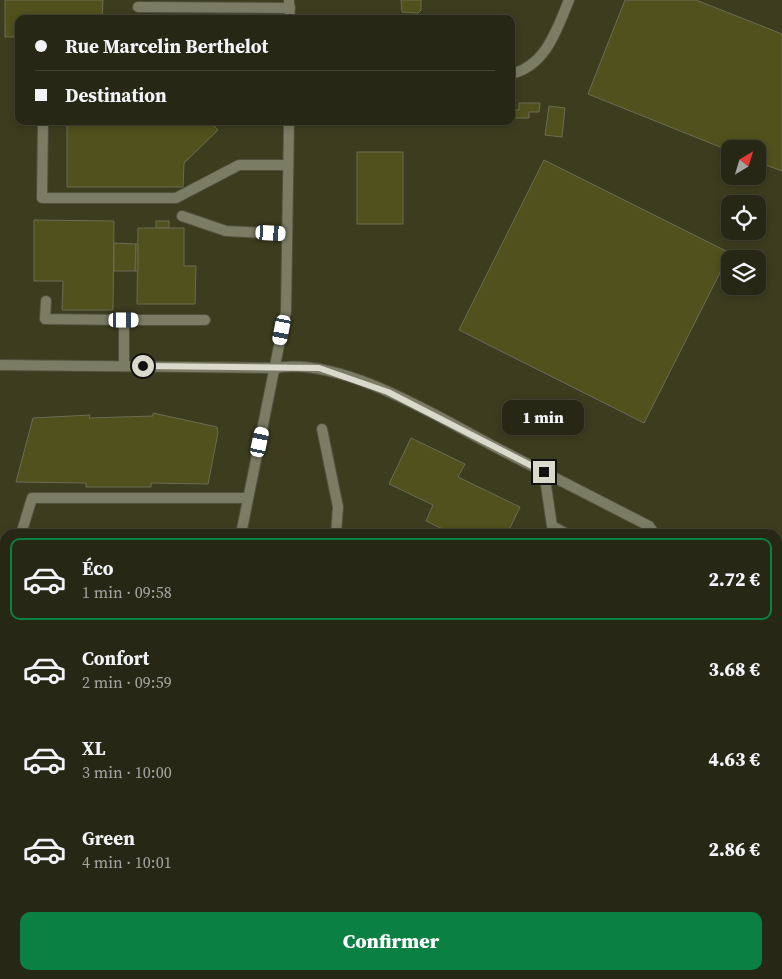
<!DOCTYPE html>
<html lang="fr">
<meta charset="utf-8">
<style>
:root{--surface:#272716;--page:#333323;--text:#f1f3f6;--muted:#a4a5a1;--line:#434435;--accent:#0b8043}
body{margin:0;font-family:"Source Serif 4",serif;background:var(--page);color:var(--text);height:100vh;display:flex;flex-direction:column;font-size:19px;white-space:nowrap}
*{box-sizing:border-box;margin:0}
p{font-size:16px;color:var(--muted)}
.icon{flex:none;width:28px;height:28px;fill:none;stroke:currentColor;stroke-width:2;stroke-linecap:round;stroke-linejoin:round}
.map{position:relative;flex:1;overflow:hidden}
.sheet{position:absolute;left:0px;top:529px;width:782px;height:451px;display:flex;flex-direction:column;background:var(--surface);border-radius:15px 15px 0 0;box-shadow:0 2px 8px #0003,0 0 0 1px var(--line)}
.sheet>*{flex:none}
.banner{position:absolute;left:15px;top:15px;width:500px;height:110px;border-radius:10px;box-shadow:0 2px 8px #0003,0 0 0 1px var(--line);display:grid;align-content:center;height:110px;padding:0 20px;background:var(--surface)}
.needle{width:32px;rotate:38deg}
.fabs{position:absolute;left:721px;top:140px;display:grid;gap:10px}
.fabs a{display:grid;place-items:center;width:45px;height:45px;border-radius:10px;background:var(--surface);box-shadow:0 2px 8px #0003,0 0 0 1px var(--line);font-size:25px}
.end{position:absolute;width:22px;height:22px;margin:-11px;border:6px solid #d9dacc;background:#111;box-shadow:0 0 0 2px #111}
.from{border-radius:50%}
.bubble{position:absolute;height:35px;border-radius:10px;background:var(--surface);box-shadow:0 2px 8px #0003,0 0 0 1px var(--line);font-size:16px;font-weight:800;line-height:35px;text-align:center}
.car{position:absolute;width:15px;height:30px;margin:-15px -8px;border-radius:6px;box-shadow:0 0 4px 1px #0007;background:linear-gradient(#fff 24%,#345 0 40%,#fff 0 76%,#345 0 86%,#fff 0)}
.banner b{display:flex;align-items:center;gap:18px;height:48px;font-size:19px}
.banner b+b{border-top:1px solid var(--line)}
.banner i{width:12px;height:12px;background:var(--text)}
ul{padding:9px 0 0;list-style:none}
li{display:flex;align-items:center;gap:15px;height:82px;margin:0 10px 8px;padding:0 10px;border:2px solid transparent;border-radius:10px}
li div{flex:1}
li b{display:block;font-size:19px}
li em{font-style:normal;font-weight:800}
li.selected{border-color:var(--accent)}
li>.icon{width:45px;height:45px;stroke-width:1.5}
.action{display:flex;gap:10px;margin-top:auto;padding:10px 20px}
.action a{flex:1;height:58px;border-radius:10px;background:var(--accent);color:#fff;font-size:20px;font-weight:800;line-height:58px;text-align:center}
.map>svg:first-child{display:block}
.built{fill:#3c3c1f;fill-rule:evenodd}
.green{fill:#5f5f19}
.building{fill:#50511c;stroke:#6b6c54}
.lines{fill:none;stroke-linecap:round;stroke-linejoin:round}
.lane-casing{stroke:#51513e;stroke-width:12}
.street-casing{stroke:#51513e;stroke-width:12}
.lane{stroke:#7b7c64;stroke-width:10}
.street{stroke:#7b7c64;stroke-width:10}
.rail-casing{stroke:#b9baaa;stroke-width:5.5}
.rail{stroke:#2a2a15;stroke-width:4;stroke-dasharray:11;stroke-linecap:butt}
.route{stroke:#d9dacc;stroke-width:6}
</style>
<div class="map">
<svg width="782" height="979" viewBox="0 0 782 979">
<rect width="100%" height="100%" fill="#34341e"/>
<path class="built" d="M0 0H782V845L778 857V534H5V975H731L729 979H0ZM19 19H511V121H19ZM730 149H758V176H730ZM730 204H758V231H730ZM730 259H758V286H730Z"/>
<path class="green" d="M782 845V979H729L731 975H778V857Z"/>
<g class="building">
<path d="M5 0H103L102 19H19V37H5Z"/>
<path d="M401 0H421V10L418 13 402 12Z"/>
<path d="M625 0H696L782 34V171L758 162V149H730V151L588 94Z"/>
<path d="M519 103H540L539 112H529V118H511V110H519Z"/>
<path d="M549 106 565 108 562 137 545 135Z"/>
<path d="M67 121H209L218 130 184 163 183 187H67Z"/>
<rect x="357" y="152" width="46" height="72"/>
<path d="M544 160 730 253 644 423 459 330Z"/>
<path d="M34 220 114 221 113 310H62L63 281H34Z"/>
<rect x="156" y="221" width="13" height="7"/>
<path d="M138 228H184V266H196L195 304H137Z"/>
<path d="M114 243 136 244 135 271H114Z"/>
<path d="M136 244H138V271H135Z"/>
<path d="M153 413 217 427 218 433 208 484 151 483V487H86V483L16 482 33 418 90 415 89 418 153 416Z"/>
<path d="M411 438 465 464 458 477 520 507 507 534H453L426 521 433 505 389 484Z"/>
<path d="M168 530 182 532V534H164Z"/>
<path d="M3 550H5V619L0 618V571Z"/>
<path d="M5 748V817L0 815V761Z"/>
<path d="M471 975H544L543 979H481Z"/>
</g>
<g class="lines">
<defs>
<g id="lane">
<path d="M138 7 290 8"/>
<path d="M43 121 42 198H176L239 165H288"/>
<path d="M182 216 226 231 287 234"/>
<path d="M46 301 45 319 124 320"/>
<path d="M124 366V320H205"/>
<path d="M275 368C342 356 438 417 497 448 547 474 598 500 649 526L655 534"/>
<path d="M322 429 338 507 336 534"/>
<path d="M544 472 552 526 567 534"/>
<path d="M21 534 32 498H248"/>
</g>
<g id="street">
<path d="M289 0 290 19"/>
<path d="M511 74C546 66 557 29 569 0"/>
<path d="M0 365 275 368"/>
<path d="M241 534 286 311 289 121"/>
<path d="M0 677 5 679"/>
<path d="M122 979 124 975"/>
</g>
</defs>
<use href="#lane" class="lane-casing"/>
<use href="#street" class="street-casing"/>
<use href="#lane" class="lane"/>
<use href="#street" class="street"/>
<defs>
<g id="rail">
<path d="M778 665 782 653"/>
<path d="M778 694 782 682"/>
<path d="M778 723 782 711"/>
<path d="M778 753 782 742"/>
<path d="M654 979 656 975"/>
<path d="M665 979 667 975"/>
<path d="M676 979 678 975"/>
<path d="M689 979 690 975"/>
</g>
</defs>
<use href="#rail" class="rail-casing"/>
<use href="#rail" class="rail"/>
</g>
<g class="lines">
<path class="route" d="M143 366 319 368 388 392 544 472"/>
</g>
</svg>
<div class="fabs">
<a><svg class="needle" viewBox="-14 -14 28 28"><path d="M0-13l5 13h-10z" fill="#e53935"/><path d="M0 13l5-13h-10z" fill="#a4a5a1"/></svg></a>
<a><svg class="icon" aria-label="locate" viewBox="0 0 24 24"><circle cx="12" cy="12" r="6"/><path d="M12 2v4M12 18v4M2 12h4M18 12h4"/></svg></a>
<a><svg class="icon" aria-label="layers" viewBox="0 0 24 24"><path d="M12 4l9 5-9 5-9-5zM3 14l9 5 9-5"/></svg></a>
</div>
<i class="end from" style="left:143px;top:366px"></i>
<i class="end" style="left:544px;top:472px"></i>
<div class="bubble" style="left:502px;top:400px;width:82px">1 min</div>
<i class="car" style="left:271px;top:233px;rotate:93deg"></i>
<i class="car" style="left:124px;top:320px;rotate:90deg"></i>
<i class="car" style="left:282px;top:330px;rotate:191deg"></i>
<i class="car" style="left:260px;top:442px;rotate:12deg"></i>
<div class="banner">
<b><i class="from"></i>Rue Marcelin Berthelot</b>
<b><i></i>Destination</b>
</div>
<section class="sheet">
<ul>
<li class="selected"><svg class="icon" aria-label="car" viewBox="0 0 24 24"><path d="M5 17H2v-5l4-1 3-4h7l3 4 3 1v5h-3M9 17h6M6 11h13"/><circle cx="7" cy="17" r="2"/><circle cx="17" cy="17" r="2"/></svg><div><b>Éco</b><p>1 min · 09:58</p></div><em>2.72 €</em></li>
<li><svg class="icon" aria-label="car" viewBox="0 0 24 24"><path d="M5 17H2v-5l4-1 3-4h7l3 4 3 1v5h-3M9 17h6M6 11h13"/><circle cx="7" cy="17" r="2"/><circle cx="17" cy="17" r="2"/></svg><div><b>Confort</b><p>2 min · 09:59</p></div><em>3.68 €</em></li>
<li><svg class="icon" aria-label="car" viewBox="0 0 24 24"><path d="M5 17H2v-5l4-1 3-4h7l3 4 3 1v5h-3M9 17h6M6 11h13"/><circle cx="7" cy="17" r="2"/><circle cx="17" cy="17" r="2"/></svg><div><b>XL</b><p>3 min · 10:00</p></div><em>4.63 €</em></li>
<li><svg class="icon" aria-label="car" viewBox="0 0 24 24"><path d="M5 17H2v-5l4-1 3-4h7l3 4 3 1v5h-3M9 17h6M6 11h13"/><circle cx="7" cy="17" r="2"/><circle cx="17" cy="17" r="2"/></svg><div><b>Green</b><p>4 min · 10:01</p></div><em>2.86 €</em></li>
</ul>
<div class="action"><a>Confirmer</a></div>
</section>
</div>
